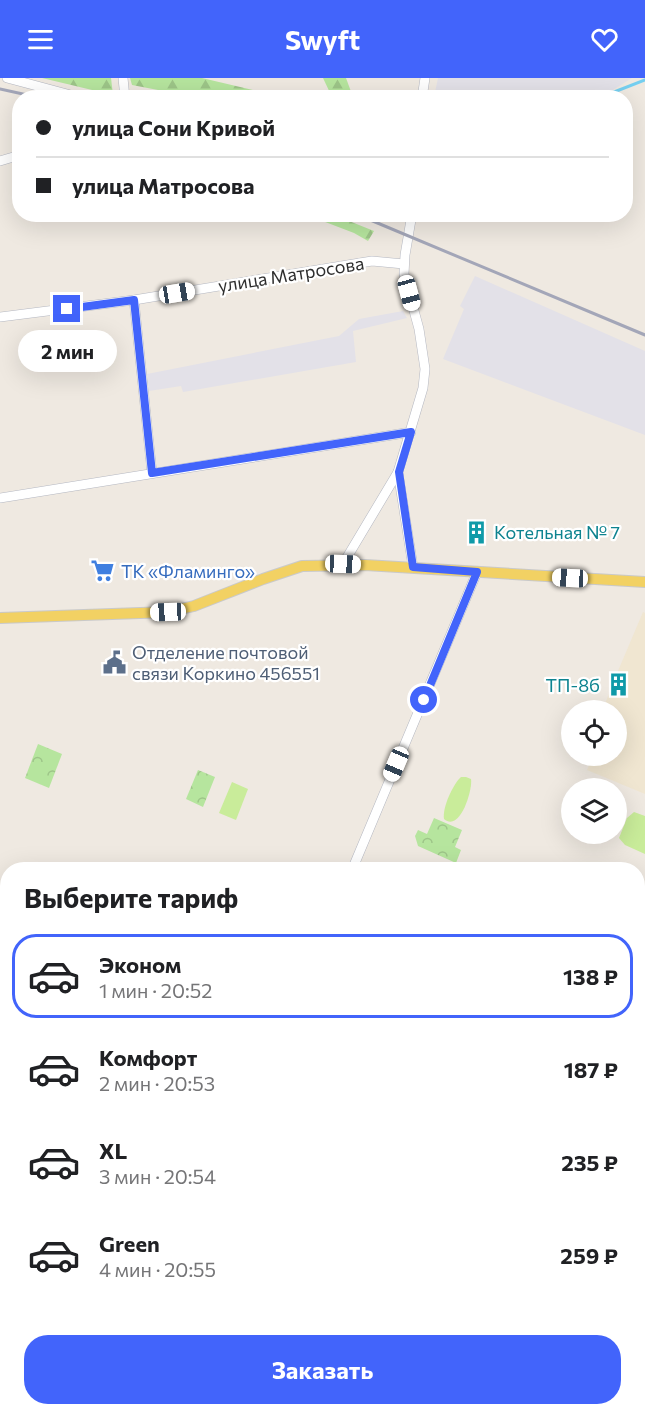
<!DOCTYPE html>
<html lang="ru">
<meta charset="utf-8">
<style>
:root{--surface:#fff;--page:#f2f2f2;--text:#202124;--muted:#757577;--line:#e0e0e0;--accent:#4264fb}
body{margin:0;font-family:Commissioner,sans-serif;background:var(--page);color:var(--text);height:100vh;display:flex;flex-direction:column;font-size:22px;white-space:nowrap}
*{box-sizing:border-box;margin:0}
p{font-size:20px;color:var(--muted)}
.icon{flex:none;width:33px;height:33px;fill:none;stroke:currentColor;stroke-width:2;stroke-linecap:round;stroke-linejoin:round}
.map{position:relative;flex:1;overflow:hidden}
.sheet{position:absolute;left:0px;top:784px;width:645px;height:554px;display:flex;flex-direction:column;background:var(--surface);border-radius:24px 24px 0 0;box-shadow:0 6px 24px #0002}
.sheet>*{flex:none}
.top-card{position:absolute;left:12px;top:12px;width:621px;height:132px;border-radius:24px;box-shadow:0 6px 24px #0002;display:grid;align-content:center;height:132px;padding:0 24px;background:var(--surface)}
.fabs{position:absolute;left:561px;top:622px;display:grid;gap:12px}
.fabs a{display:grid;place-items:center;width:66px;height:66px;border-radius:50%;background:var(--surface);box-shadow:0 6px 24px #0002;font-size:30px}
.end{position:absolute;width:27px;height:27px;margin:-14px;border:8px solid #4264fb;background:#fff;box-shadow:0 0 0 3px #fff}
.from{border-radius:50%}
.bubble{position:absolute;height:42px;border-radius:21px;background:var(--surface);box-shadow:0 6px 24px #0002;font-size:20px;font-weight:700;line-height:42px;text-align:center}
.car{position:absolute;width:18px;height:36px;margin:-18px -9px;border-radius:8px;box-shadow:0 0 4px 2px #0007;background:linear-gradient(#fff 24%,#345 0 40%,#fff 0 76%,#345 0 86%,#fff 0)}
.top-card b{display:flex;align-items:center;gap:21px;height:57px;font-size:22px}
.top-card b+b{border-top:2px solid var(--line)}
.top-card i{width:15px;height:15px;background:var(--text)}
ul{padding:0;list-style:none}
li{display:flex;align-items:center;gap:18px;height:84px;margin:0 12px 9px;padding:0 12px;border:3px solid transparent;border-radius:24px}
li div{flex:1}
li b{display:block;font-size:22px}
li em{font-style:normal;font-weight:700}
li.on{border-color:var(--accent)}
li>.icon{width:54px;height:54px;stroke-width:1.5}
h2{padding:0 24px;font-size:27px;line-height:72px}
.cta{display:flex;gap:12px;margin-top:auto;padding:12px 24px}
.cta a{flex:1;height:69px;border-radius:24px;background:var(--accent);color:#fff;font-size:24px;font-weight:700;line-height:69px;text-align:center}
header{display:flex;justify-content:space-between;align-items:center;height:78px;padding:0 24px;background:var(--accent);color:#fff;font-size:27px;font-weight:700}
.map>svg:first-child{display:block}
.industrial{fill:#e3e1e8}
.education{fill:#f0e6d1}
.forest{fill:url(#forest-firs)}
.park{fill:url(#park-crowns)}
.pitch{fill:#c9ec9a}
.lines{fill:none;stroke-linecap:round;stroke-linejoin:round}
.stream{stroke:#75cff0;stroke-width:3}
.minor-casing{stroke:#b4b7c1;stroke-width:10}
.major-casing{stroke:#c9c9c9;stroke-width:12}
.minor{stroke:#fff;stroke-width:9}
.major{stroke:#f2d163;stroke-width:10}
.rail{stroke:#a3a6b8;stroke-width:3}
.route{stroke:#4264fb;stroke-width:8}
.labels{text-anchor:middle;dominant-baseline:central;stroke-width:4.5;stroke-linejoin:round;paint-order:stroke}
.street-label{font-size:18px;fill:#2e2e2e;stroke:#fff}
.culture-label{font-size:18px;fill:#0d838f;stroke:#fff;text-anchor:start}
.shop-label{font-size:18px;fill:#366cbe;stroke:#fff;text-anchor:start}
.service-label{font-size:18px;fill:#4e5e75;stroke:#fff;text-anchor:start}
</style>
<header><svg class="icon" aria-label="menu" viewBox="0 0 24 24"><path d="M4 6h16M4 12h16M4 18h16"/></svg>Swyft<svg class="icon" aria-label="heart" viewBox="0 0 24 24"><path d="M12 20l-8-8c-3-5 5-10 8-4 3-6 11-1 8 4z"/></svg></header>
<div class="map">
<svg width="645" height="1337" viewBox="0 0 645 1337">
<defs>
<pattern id="forest-firs" width="22" height="20" patternUnits="userSpaceOnUse" patternTransform="scale(1.5)"><rect width="22" height="20" fill="#b6e59e"/><path d="M5 1l3.5 6h-7zM16 11l3.5 6h-7z" fill="#9dc588"/></pattern>
<pattern id="park-crowns" width="20" height="18" patternUnits="userSpaceOnUse" patternTransform="scale(1.5)"><rect width="20" height="18" fill="#b6e59e"/><path d="M2 6a3 3 0 1 1 6 0M12 15a3 3 0 1 1 6 0" fill="none" stroke="#9dc588"/></pattern>
</defs>
<rect width="100%" height="100%" fill="#efe9e1"/>
<g class="industrial">
<path d="M438 0H632L602 19H594L579 14 575 20 434 19Z"/>
<path d="M475 198 645 273V357L443 281 464 231 460 228Z"/>
<path d="M403 233 407 240 353 253 356 284 183 314 181 308 149 313 147 296 339 258 359 241Z"/>
</g>
<path class="education" d="M643 534 645 535V716L587 692 593 678H616V633H602L611 611 620 615 624 604 615 600Z"/>
<g class="forest">
<path d="M42 0H111L113 17Z"/>
<path d="M130 0H202L283 19H155L158 12 132 7Z"/>
<path d="M323 0H346L353 19H332Z"/>
<path d="M307 137H334L374 153 368 163 354 155Z"/>
<path d="M344 1331H466L470 1337H341Z"/>
<path d="M473 1331H544L527 1337H476Z"/>
</g>
<g class="park">
<path d="M38 666 62 676 49 710 25 700Z"/>
<path d="M198 692 215 699 203 729 186 721Z"/>
<path d="M434 740 462 752 455 769 461 772 456 785 418 768 415 758 418 752 427 756Z"/>
</g>
<g class="pitch">
<path d="M461 699H466L471 701C473 711 460 755 444 741 442 730 453 706 461 699Z"/>
<path d="M232 704 248 711 236 742 219 735Z"/>
<path d="M634 734 645 738V776L625 767 619 760 627 740Z"/>
</g>
<g class="lines">
<path class="stream" d="M609 16 645 2"/>
<defs>
<g id="minor">
<path d="M7 0 82 20"/>
<path d="M123 0 125 20"/>
<path d="M422 20 425 0"/>
<path d="M0 83 20 77"/>
<path d="M134 222 152 395"/>
<path d="M0 239 134 222 372 183 404 186"/>
<path d="M398 394 413 489"/>
<path d="M0 420 411 354"/>
<path d="M343 486 398 394 423 310 425 291 419 251 404 196 405 177 412 136"/>
<path d="M352 792 477 494"/>
<path d="M0 880 8 884"/>
<path d="M638 910 645 914"/>
<path d="M0 1116 8 1124"/>
<path d="M638 1241 645 1223"/>
<path d="M0 1326 8 1337"/>
<path d="M638 1327 645 1330"/>
<path d="M598 1334 606 1337"/>
<path d="M112 1337 120 1330"/>
</g>
<path id="major" d="M0 540 168 534 194 528 263 501 302 488 365 487 645 504"/>
</defs>
<use href="#minor" class="minor-casing"/>
<use href="#major" class="major-casing"/>
<use href="#minor" class="minor"/>
<use href="#major" class="major"/>
<g class="rail">
<path d="M0 11 41 20"/>
<path d="M356 136 645 257"/>
</g>
</g>
<g class="lines">
<path class="route" d="M67 231 134 222 152 395 411 354 399 394 413 489 477 494 424 622"/>
</g>
<defs>
<symbol id="building-bare" viewBox="-9 -9 18 18"><path d="M-4-6H4V6H1V3H-1V6H-4ZM-2.5-4.3h1.7v1.8h-1.7ZM.8-4.3h1.7v1.8H.8ZM-2.5-1h1.7V.8h-1.7ZM.8-1h1.7V.8H.8Z" fill="#0f9aa8" stroke="#fff" stroke-width="2.5" paint-order="stroke"/></symbol>
<symbol id="supermarket-bare" viewBox="-9 -9 18 18"><path d="M-6-5.5h2.5l.6 2H6L4.5 2H-2.5L-4.4-4H-6ZM-1.5 3.2a1.3 1.3 0 1 0 .1 0ZM3 3.2a1.3 1.3 0 1 0 .1 0Z" fill="#3f7fe0" stroke="#fff" stroke-width="2.5" paint-order="stroke"/></symbol>
<symbol id="civic-bare" viewBox="-9 -9 18 18"><path d="M-.6-6.5H3V-4.5H.6V-3L4-1V1h2V6H-6V1h2V-1L-.6-3ZM-1.2 2.5V6h2.4V2.5Z" fill="#5c6f8a" stroke="#fff" stroke-width="2.5" paint-order="stroke"/></symbol>
</defs>
<g fill-rule="evenodd">
<use href="#building-bare" x="460" y="438" width="33" height="33"/>
<use href="#supermarket-bare" x="86" y="476" width="33" height="33"/>
<use href="#civic-bare" x="98" y="568" width="33" height="33"/>
<use href="#building-bare" x="602" y="590" width="33" height="33"/>
</g>
<g class="labels">
<g class="street-label">
<text transform="translate(291 196) rotate(-9)">улица Матросова</text>
</g>
<g class="culture-label">
<text x="494" y="454">Котельная № 7</text>
<text x="600" y="607" text-anchor="end">ТП-8б</text>
</g>
<g class="shop-label">
<text x="121" y="493">ТК «Фламинго»</text>
</g>
<g class="service-label">
<text x="132" y="574">Отделение почтовой<tspan x="132" dy="21">связи Коркино 456551</tspan></text>
</g>
</g>
</svg>
<div class="fabs">
<a><svg class="icon" aria-label="locate" viewBox="0 0 24 24"><circle cx="12" cy="12" r="6"/><path d="M12 2v4M12 18v4M2 12h4M18 12h4"/></svg></a>
<a><svg class="icon" aria-label="layers" viewBox="0 0 24 24"><path d="M12 4l9 5-9 5-9-5zM3 14l9 5 9-5"/></svg></a>
</div>
<i class="end from" style="left:424px;top:622px"></i>
<i class="end" style="left:67px;top:231px"></i>
<div class="bubble" style="left:18px;top:252px;width:99px">2 мин</div>
<i class="car" style="left:177px;top:215px;rotate:81deg"></i>
<i class="car" style="left:409px;top:215px;rotate:165deg"></i>
<i class="car" style="left:343px;top:486px;rotate:92deg"></i>
<i class="car" style="left:570px;top:500px;rotate:273deg"></i>
<i class="car" style="left:168px;top:534px;rotate:268deg"></i>
<i class="car" style="left:396px;top:686px;rotate:203deg"></i>
<div class="top-card">
<b><i class="from"></i>улица Сони Кривой</b>
<b><i></i>улица Матросова</b>
</div>
<section class="sheet">
<h2>Выберите тариф</h2>
<ul>
<li class="on"><svg class="icon" aria-label="car" viewBox="0 0 24 24"><path d="M5 17H2v-5l4-1 3-4h7l3 4 3 1v5h-3M9 17h6M6 11h13"/><circle cx="7" cy="17" r="2"/><circle cx="17" cy="17" r="2"/></svg><div><b>Эконом</b><p>1 мин · 20:52</p></div><em>138 ₽</em></li>
<li><svg class="icon" aria-label="car" viewBox="0 0 24 24"><path d="M5 17H2v-5l4-1 3-4h7l3 4 3 1v5h-3M9 17h6M6 11h13"/><circle cx="7" cy="17" r="2"/><circle cx="17" cy="17" r="2"/></svg><div><b>Комфорт</b><p>2 мин · 20:53</p></div><em>187 ₽</em></li>
<li><svg class="icon" aria-label="car" viewBox="0 0 24 24"><path d="M5 17H2v-5l4-1 3-4h7l3 4 3 1v5h-3M9 17h6M6 11h13"/><circle cx="7" cy="17" r="2"/><circle cx="17" cy="17" r="2"/></svg><div><b>XL</b><p>3 мин · 20:54</p></div><em>235 ₽</em></li>
<li><svg class="icon" aria-label="car" viewBox="0 0 24 24"><path d="M5 17H2v-5l4-1 3-4h7l3 4 3 1v5h-3M9 17h6M6 11h13"/><circle cx="7" cy="17" r="2"/><circle cx="17" cy="17" r="2"/></svg><div><b>Green</b><p>4 мин · 20:55</p></div><em>259 ₽</em></li>
</ul>
<div class="cta"><a>Заказать</a></div>
</section>
</div>
